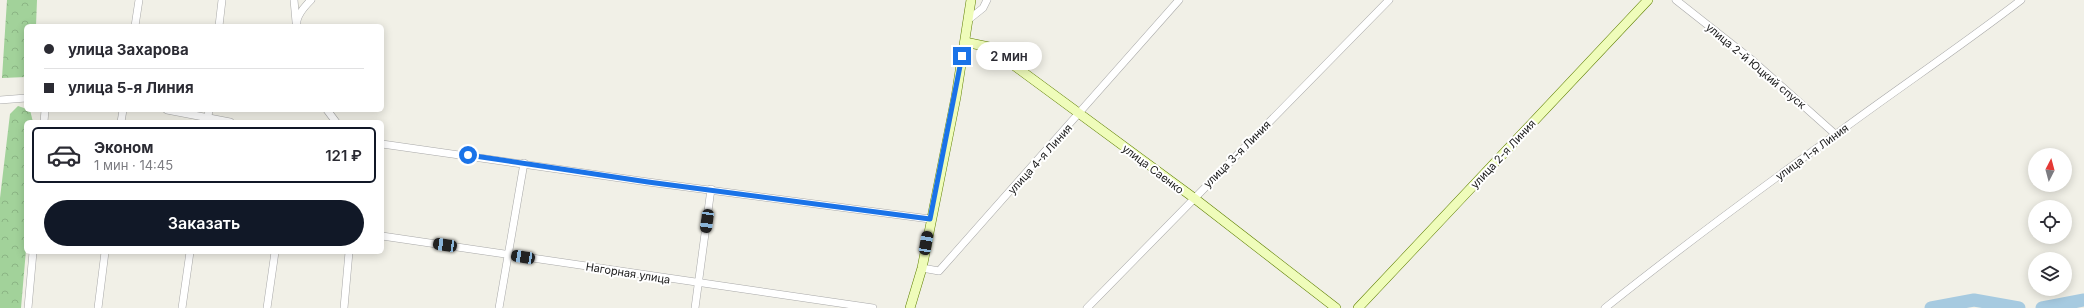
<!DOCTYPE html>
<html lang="ru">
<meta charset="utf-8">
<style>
:root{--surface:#fff;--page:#f7f7f7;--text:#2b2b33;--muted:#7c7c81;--line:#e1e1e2;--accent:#111827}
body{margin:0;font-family:Inter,sans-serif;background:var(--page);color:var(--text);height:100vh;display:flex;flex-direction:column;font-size:15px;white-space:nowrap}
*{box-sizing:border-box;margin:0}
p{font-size:13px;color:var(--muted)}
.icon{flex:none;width:22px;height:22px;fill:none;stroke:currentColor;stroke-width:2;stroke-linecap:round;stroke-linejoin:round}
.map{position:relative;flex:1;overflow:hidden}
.details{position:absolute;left:24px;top:120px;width:360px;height:134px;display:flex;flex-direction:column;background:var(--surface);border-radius:6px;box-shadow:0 2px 10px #0003}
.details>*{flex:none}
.top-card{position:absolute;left:24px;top:24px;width:360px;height:88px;border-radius:6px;box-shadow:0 2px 10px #0003;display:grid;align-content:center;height:88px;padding:0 20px;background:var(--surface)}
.needle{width:26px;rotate:6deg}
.fabs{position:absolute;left:2028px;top:148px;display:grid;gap:8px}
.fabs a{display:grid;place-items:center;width:44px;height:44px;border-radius:50%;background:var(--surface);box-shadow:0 2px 10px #0003;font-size:20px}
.end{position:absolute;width:18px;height:18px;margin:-9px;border:5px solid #1a73e8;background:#fff;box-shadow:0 0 0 2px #fff}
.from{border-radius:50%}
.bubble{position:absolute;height:28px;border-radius:14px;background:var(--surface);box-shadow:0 2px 10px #0003;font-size:13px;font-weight:600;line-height:28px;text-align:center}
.car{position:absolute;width:12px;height:24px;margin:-12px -6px;border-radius:5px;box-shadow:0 0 3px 1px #0007;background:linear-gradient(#222 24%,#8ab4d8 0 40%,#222 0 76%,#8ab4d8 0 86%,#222 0)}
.top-card b{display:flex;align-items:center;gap:14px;height:38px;font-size:15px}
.top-card b+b{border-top:1px solid var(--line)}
.top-card i{width:10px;height:10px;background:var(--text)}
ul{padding:7px 0 0;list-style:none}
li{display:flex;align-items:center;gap:12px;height:56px;margin:0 8px 6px;padding:0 12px;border:2px solid transparent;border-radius:6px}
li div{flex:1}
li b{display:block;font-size:15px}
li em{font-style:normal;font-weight:600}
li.selected{border-color:var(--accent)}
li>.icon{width:36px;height:36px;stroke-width:1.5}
.primary-button{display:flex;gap:8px;margin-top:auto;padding:8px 20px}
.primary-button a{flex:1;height:46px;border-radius:24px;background:var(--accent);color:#fff;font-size:16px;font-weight:600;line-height:46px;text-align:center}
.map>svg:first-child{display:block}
.forest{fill:url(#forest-crowns)}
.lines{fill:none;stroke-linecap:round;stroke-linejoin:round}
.river{stroke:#a6cae0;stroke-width:13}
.street-casing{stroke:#a8a8a8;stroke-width:8}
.secondary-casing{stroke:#5e7f00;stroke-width:10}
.street{stroke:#fff;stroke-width:7}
.secondary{stroke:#effcba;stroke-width:9}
.route{stroke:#1a73e8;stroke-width:5}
.labels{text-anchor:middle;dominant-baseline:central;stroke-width:4;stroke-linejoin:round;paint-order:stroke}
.street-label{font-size:11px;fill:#212121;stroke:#fff}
</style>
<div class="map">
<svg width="2084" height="308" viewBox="0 0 2084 308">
<defs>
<pattern id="forest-crowns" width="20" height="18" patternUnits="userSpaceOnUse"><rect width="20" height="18" fill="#a2d29a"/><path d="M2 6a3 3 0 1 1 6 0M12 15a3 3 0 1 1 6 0" fill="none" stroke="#8bb484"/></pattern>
</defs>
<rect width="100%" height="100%" fill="#f1f0e7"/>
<g class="forest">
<path d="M7 0H37L36 26H26V77L2 78Z"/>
<path d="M18 106 30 110 33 122H26V250L21 308H0V198L10 114Z"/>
</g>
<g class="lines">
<g class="river">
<path d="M1931 308 1974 300 2019 308"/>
<path d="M2042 308 2084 300"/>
</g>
<defs>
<g id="street">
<path d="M294 0 296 22"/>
<path d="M1676 0 1752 60 1835 134"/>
<path d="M968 20 983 8 987 0"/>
<path d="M135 26 139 0"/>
<path d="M219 26 222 0"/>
<path d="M297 26C295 17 305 6 311 0"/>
<path d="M0 100 26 98"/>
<path d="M167 110 230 122"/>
<path d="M327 110 336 122"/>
<path d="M44 122 45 110"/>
<path d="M121 122 123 110"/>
<path d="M207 122 209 110"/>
<path d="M382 144 648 182 930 219"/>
<path d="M382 236 873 308"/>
<path d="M922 268 939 271 1179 0"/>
<path d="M28 308 33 252"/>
<path d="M98 308 105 252"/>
<path d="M182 308 190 252"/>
<path d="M267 308 275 252"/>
<path d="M344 308 349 252"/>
<path d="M499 308 524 163"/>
<path d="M695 308 711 189"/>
<path d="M1087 308 1389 0"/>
<path d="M1605 308C1680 248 1757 191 1835 135 1897 89 1960 47 2021 0"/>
</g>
<g id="secondary">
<path d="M965 42 989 47 1194 198 1336 308"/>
<path d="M910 308 922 268 956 97 971 0"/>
<path d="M1358 308 1648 0"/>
</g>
</defs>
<use href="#street" class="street-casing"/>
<use href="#secondary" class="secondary-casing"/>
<use href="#street" class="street"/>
<use href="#secondary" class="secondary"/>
</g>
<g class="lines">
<path class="route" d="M468 155 648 182 930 219 962 56"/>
</g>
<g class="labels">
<g class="street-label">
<text transform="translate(1756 66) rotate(40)">улица 2-й Юцкий спуск</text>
<text transform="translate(1812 152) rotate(-36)">улица 1-я Линия</text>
<text transform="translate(1237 154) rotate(-45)">улица 3-я Линия</text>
<text transform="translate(1503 154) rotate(-47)">улица 2-я Линия</text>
<text transform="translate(1040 159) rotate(-48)">улица 4-я Линия</text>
<text transform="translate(1153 169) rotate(37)">улица Саенко</text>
<text transform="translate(628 273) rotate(9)">Нагорная улица</text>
</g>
</g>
</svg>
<div class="fabs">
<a><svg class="needle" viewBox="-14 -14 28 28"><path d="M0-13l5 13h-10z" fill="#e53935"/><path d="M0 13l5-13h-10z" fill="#7c7c81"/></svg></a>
<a><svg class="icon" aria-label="locate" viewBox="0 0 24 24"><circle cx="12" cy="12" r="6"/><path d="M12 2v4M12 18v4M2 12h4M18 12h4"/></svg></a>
<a><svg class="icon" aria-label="layers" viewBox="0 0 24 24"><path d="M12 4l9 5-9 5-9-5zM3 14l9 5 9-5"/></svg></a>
</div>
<i class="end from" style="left:468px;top:155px"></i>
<i class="end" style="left:962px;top:56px"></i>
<div class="bubble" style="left:976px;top:42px;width:66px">2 мин</div>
<i class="car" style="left:707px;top:221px;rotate:188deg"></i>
<i class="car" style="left:926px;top:243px;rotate:10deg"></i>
<i class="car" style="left:445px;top:245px;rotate:278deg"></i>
<i class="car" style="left:523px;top:257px;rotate:279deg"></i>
<div class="top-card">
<b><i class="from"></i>улица Захарова</b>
<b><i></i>улица 5-я Линия</b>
</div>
<section class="details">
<ul>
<li class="selected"><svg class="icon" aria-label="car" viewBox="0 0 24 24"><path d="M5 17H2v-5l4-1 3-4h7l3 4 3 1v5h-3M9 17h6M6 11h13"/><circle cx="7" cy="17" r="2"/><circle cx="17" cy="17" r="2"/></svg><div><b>Эконом</b><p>1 мин · 14:45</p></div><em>121 ₽</em></li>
</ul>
<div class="primary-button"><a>Заказать</a></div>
</section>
</div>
